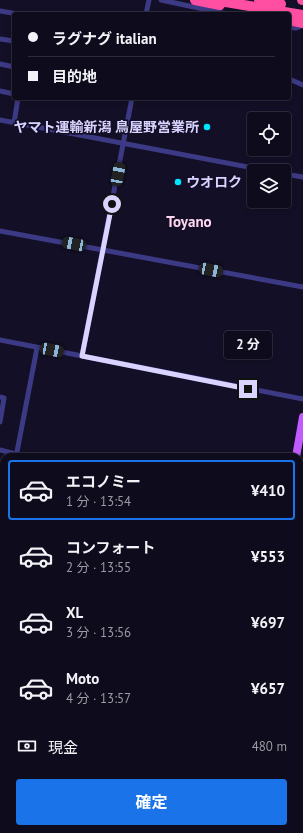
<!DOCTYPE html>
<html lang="ja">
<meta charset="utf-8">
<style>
:root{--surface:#0e0b1c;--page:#171425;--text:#f1f3f6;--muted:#9b9ba3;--line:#2e2b3b;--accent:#1a73e8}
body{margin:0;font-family:"PT Sans","Noto Sans JP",sans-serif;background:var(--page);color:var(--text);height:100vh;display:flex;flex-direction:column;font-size:15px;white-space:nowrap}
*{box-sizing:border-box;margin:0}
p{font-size:13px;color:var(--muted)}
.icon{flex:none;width:22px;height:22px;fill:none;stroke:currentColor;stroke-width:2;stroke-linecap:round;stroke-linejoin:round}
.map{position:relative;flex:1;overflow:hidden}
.details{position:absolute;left:0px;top:453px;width:303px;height:380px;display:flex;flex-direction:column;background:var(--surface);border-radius:12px 12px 0 0;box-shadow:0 2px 6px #0003,0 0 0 1px var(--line)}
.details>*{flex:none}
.top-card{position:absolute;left:12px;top:12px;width:279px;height:88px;border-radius:4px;box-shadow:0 2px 6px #0003,0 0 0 1px var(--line);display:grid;align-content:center;height:88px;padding:0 16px;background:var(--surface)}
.tools{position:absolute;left:247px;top:112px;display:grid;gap:8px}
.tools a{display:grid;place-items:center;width:44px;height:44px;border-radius:4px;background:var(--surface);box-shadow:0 2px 6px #0003,0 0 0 1px var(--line);font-size:20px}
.end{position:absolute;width:18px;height:18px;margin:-9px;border:5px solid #d9d4ff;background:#111;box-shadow:0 0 0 2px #111}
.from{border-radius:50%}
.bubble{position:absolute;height:28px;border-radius:4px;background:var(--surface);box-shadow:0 2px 6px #0003,0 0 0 1px var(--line);font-size:13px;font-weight:700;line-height:28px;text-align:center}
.car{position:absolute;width:12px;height:24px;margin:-12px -6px;border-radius:5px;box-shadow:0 0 3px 1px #0007;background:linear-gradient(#222 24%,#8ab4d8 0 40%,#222 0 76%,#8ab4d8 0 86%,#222 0)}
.top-card b{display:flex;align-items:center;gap:14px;height:38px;font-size:15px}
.top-card b+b{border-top:1px solid var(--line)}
.top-card i{width:10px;height:10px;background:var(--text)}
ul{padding:7px 0 0;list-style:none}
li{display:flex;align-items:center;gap:12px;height:60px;margin:0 8px 6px;padding:0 8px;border:2px solid transparent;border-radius:4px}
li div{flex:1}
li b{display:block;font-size:15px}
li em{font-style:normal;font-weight:700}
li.current{border-color:var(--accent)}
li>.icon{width:36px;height:36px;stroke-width:1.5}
.pay{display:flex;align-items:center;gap:10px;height:44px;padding:0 16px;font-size:15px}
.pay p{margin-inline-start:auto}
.primary-button{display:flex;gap:8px;margin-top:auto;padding:8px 16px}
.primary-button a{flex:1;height:46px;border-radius:4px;background:var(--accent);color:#fff;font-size:16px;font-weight:700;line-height:46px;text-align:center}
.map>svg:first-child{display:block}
.water{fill:#0c2248}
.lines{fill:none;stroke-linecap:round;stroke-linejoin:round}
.canal{stroke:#0c2248;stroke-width:5}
.street{stroke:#3d3a85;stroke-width:5}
.secondary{stroke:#6f6bff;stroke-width:7}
.primary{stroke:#c25bff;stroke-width:8}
.highway{stroke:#ff4fa3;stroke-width:10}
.route{stroke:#d9d4ff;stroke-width:5}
.poi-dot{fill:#00e5ff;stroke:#130f26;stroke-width:1.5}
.labels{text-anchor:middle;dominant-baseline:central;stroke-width:3.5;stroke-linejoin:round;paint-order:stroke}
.poi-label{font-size:14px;font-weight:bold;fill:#d9d4ff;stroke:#130f26;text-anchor:end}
.neighbourhood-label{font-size:15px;font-weight:bold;fill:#ffd6f0;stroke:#130f26}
</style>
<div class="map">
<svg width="303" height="833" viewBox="0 0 303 833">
<rect width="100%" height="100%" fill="#130f26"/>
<g class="water">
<path d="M0 676 4 677V723L0 722Z"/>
<path d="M299 698H303V743L299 744Z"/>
</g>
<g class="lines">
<path class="canal" d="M201 833V829"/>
<g class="street">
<path d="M161 0 227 14"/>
<path d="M0 11 18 14"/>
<path d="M146 14 149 0"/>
<path d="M289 27 296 28 303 25"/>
<path d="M0 39 14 41"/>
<path d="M0 64 14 67"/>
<path d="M289 79 303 85"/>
<path d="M0 91 14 94"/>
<path d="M0 120 269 171"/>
<path d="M14 123 18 98"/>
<path d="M284 174 303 177"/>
<path d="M0 231 303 287"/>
<path d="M0 340 303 399"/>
<path d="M82 356 132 98"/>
<path d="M0 397 4 398 0 422"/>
<path d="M0 450 16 454"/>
<path d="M16 457 37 348"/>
<path d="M299 542 303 521"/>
<path d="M0 545 4 524"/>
<path d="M299 548 303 549"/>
<path d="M299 607H303"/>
<path d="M299 635H303"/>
<path d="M299 663H303"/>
<path d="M0 669 4 670"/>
<path d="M299 691H303"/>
<path d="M0 727 4 728"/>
<path d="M299 750H303"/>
<path d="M43 833 44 829"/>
<path d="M194 833 195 829"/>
</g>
<path class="secondary" d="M299 805H303"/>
<g class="primary">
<path d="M296 457 303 417"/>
<path d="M299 498 303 476"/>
<path d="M218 833 219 829"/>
<path d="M249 833V829"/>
<path d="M258 833V829"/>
</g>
<g class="highway">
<path d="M195 0 220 5"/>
<path d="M214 0 303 15"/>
<path d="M259 0 281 4"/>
<path d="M302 0H303"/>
<path d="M289 20 303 23"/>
<path d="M230 833 231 829"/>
</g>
</g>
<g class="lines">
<path class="route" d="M112 204 82 356 248 389"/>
</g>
<g class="poi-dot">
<circle cx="207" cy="127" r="4"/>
<circle cx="178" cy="182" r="4"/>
</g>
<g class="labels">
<g class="poi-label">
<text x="199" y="127">ヤマト運輸新潟 鳥屋野営業所</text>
<text x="186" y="182" text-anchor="start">ウオロク</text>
</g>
<g class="neighbourhood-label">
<text x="189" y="221">Toyano</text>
</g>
</g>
</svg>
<div class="tools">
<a><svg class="icon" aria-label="locate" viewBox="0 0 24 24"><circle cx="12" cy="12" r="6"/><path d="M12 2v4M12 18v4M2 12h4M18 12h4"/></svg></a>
<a><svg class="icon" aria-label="layers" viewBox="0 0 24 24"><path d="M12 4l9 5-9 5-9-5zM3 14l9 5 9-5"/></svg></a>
</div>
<i class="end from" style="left:112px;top:204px"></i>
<i class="end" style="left:248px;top:389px"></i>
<div class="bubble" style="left:224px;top:331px;width:48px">2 分</div>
<i class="car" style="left:118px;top:174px;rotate:11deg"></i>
<i class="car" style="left:74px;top:244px;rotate:281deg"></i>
<i class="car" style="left:211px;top:270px;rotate:101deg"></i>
<i class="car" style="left:52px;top:350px;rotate:101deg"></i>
<div class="top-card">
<b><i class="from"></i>ラグナグ italian</b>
<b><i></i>目的地</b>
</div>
<section class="details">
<ul>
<li class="current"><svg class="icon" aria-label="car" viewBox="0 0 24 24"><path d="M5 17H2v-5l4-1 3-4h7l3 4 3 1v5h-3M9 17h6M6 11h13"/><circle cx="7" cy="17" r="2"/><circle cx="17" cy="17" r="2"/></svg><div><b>エコノミー</b><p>1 分 · 13:54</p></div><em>¥410</em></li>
<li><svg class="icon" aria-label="car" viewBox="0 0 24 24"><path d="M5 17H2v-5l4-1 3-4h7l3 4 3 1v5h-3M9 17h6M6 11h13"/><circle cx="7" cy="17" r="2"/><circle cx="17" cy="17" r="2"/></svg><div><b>コンフォート</b><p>2 分 · 13:55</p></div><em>¥553</em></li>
<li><svg class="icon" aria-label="car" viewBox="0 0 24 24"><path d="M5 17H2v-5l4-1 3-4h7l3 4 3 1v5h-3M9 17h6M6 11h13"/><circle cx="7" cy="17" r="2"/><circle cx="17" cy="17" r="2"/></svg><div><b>XL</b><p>3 分 · 13:56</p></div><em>¥697</em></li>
<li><svg class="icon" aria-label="car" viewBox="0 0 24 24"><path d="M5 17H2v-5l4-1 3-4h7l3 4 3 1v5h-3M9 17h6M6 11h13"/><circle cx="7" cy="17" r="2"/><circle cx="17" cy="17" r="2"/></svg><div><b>Moto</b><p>4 分 · 13:57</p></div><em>¥657</em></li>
</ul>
<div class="pay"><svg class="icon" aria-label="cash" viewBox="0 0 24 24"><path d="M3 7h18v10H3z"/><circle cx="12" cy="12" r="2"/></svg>現金<p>480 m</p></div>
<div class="primary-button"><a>確定</a></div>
</section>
</div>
